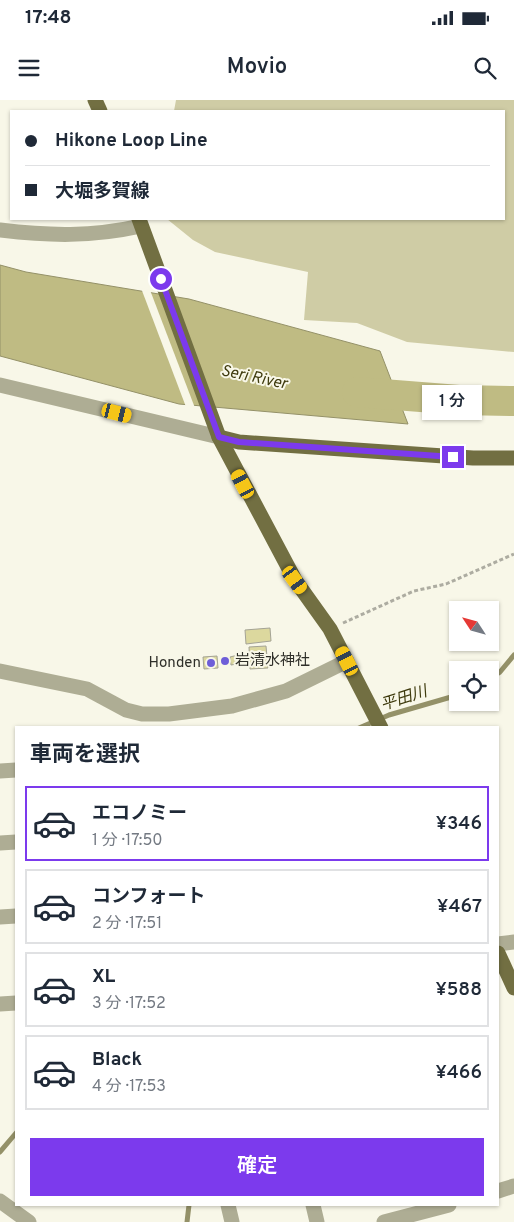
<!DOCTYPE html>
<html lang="ja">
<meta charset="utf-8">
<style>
:root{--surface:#fff;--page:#f2f2f3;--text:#1f2937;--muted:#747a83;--line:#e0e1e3;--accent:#7c3aed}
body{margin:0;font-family:Overpass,"Noto Sans JP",sans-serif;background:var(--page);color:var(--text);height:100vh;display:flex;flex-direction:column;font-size:19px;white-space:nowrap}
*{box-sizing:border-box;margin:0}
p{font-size:16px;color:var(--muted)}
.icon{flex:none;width:28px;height:28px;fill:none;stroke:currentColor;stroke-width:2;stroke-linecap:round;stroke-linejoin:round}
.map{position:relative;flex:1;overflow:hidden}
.details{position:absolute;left:15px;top:626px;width:484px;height:480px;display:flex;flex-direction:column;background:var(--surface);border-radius:0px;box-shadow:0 1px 4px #0004}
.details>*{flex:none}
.banner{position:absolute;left:10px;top:10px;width:495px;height:110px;border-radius:0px;box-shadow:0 1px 4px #0004;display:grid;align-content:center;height:110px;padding:0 15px;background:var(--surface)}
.needle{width:32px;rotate:306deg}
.tools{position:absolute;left:449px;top:501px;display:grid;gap:10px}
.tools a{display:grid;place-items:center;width:50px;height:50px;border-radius:0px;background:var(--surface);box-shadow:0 1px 4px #0004;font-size:25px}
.end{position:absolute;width:22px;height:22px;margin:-11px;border:6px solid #7c3aed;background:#fff;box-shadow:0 0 0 2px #fff}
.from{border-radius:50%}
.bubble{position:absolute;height:35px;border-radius:0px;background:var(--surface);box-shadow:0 1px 4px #0004;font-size:16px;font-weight:600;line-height:35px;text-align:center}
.car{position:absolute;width:15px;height:30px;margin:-15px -8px;border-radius:6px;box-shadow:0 0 4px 1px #0007;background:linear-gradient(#f5c518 24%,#345 0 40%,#f5c518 0 76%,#345 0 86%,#f5c518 0)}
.banner b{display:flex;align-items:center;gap:18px;height:48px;font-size:19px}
.banner b+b{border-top:1px solid var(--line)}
.banner i{width:12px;height:12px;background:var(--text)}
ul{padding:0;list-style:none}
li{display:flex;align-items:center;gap:15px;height:75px;margin:0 10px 8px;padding:0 5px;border:2px solid var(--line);border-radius:0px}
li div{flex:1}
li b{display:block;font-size:19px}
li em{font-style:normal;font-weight:600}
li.current{border-color:var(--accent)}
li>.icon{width:45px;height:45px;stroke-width:1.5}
h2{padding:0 15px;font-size:22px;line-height:60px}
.button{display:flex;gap:10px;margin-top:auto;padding:10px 15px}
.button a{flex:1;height:58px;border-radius:0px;background:var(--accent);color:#fff;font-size:20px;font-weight:600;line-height:58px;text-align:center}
.status{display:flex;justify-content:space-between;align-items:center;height:35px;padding:0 25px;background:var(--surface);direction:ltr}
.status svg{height:14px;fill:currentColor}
header{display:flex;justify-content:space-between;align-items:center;height:65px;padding:0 15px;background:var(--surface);font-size:22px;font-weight:600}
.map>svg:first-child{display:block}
.green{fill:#cfcca5}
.water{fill:#bfbb83;stroke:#949168}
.pier{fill:#f8f7e8}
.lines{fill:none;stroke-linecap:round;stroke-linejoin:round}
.stream{stroke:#949168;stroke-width:5}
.river{stroke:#bfbb83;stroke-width:30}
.building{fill:#dcd89e;stroke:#a4a395}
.path{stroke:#adaca1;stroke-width:3;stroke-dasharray:4 2.5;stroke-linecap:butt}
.minor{stroke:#aead94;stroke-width:15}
.major{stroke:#726f42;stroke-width:15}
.route{stroke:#7c3aed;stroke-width:6}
.poi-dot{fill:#6e5ed8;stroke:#f8f7e8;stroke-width:2}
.labels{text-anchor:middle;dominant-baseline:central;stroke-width:4;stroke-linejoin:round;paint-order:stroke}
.poi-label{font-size:15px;fill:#2f2f29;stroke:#f8f7e8;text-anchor:start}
.water-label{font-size:16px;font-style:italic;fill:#3f3b0e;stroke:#f8f7e8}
</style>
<div class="status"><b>17:48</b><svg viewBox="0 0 49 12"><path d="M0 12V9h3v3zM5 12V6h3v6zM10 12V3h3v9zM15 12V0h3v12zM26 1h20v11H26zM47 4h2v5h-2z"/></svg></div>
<header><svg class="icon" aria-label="menu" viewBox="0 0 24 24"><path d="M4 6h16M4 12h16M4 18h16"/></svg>Movio<svg class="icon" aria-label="search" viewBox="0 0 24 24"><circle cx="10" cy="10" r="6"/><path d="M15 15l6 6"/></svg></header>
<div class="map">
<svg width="514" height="1122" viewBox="0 0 514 1122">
<rect width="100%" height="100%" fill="#f8f7e8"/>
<path class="green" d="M176 0H514V252L407 242 357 223 304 220 308 172 215 152 193 140 167 119H504V11H174Z"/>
<path class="water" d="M0 165 26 172 189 199 380 251 408 324 179 304 0 256Z"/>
<path class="pier" d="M141 188 150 190 195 308 186 307Z"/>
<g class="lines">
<g class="stream">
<path d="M490 578 500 572 514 555"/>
<path d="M359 628 389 615 458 595"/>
<path d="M0 1052 16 1033"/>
<path d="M187 1122 189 1105"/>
</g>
<path class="river" d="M357 292 459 300 514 301"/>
</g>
<g class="building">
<path d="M270 528 271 541 246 544 245 530Z"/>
<path d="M266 546 268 568 250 569 249 547Z"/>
<path d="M217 556 218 568 204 569 203 557Z"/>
<path d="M234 556H237V564L231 565 230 557Z"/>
</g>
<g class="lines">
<path class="path" d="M343 523 414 491 446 484 514 454"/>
<g class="minor">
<path d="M0 130C50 136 91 137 141 126"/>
<path d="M0 285 219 337"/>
<path d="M0 571 87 589 126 610 142 614H169L232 606 286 591 347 561"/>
<path d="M0 671 16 670"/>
<path d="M0 743 16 742"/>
<path d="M0 817 16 816"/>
<path d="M498 844 514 842"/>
<path d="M0 904 16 903"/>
<path d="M498 1091 514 1086"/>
<path d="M0 1101 29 1122"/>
<path d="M228 1105 232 1122"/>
<path d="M313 1105 317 1122"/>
<path d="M384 1122 449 1105"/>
</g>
<g class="major">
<path d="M95 0 100 11"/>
<path d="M139 119 219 337 295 480 330 529 381 628"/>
<path d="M219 337 239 342 473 358H514"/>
<path d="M498 853 514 888"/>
</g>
</g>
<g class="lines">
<path class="route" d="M161 179 219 337 239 342 453 357"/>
</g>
<g class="poi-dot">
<circle cx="225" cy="561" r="5"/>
<circle cx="211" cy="563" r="5"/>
</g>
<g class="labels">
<g class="poi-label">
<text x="235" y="561">岩清水神社</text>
<text x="201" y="563" text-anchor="end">Honden</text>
</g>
<g class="water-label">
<text transform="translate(254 278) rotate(12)">Seri River</text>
<text transform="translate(404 599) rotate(-18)">平田川</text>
</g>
</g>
</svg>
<div class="tools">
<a><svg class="needle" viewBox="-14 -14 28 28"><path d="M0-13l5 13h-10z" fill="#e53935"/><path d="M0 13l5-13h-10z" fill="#747a83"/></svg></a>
<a><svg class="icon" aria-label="locate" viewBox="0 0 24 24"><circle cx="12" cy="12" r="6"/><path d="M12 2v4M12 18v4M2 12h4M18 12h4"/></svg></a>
</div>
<i class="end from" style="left:161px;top:179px"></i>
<i class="end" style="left:453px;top:357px"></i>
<div class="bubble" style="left:422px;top:285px;width:60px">1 分</div>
<i class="car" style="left:117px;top:313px;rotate:104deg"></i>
<i class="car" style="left:243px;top:384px;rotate:332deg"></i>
<i class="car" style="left:295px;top:480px;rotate:144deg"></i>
<i class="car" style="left:347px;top:561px;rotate:333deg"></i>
<div class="banner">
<b><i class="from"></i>Hikone Loop Line</b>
<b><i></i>大堀多賀線</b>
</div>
<section class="details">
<h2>車両を選択</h2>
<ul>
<li class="current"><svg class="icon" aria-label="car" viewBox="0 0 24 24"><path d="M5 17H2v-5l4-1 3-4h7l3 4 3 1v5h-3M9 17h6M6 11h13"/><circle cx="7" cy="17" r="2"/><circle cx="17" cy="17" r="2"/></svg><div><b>エコノミー</b><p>1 分 · 17:50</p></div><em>¥346</em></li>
<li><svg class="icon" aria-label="car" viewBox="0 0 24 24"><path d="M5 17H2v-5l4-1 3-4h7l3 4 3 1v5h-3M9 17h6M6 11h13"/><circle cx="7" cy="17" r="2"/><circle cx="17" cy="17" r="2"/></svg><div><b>コンフォート</b><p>2 分 · 17:51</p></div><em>¥467</em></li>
<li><svg class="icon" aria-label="car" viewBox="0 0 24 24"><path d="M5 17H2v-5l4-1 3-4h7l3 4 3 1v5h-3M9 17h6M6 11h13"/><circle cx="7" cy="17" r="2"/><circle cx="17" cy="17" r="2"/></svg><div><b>XL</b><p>3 分 · 17:52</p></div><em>¥588</em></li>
<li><svg class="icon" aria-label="car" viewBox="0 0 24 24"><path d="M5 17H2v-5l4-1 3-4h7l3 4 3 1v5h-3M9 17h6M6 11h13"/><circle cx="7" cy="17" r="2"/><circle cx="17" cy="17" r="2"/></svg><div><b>Black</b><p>4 分 · 17:53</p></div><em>¥466</em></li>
</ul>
<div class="button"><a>確定</a></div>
</section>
</div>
